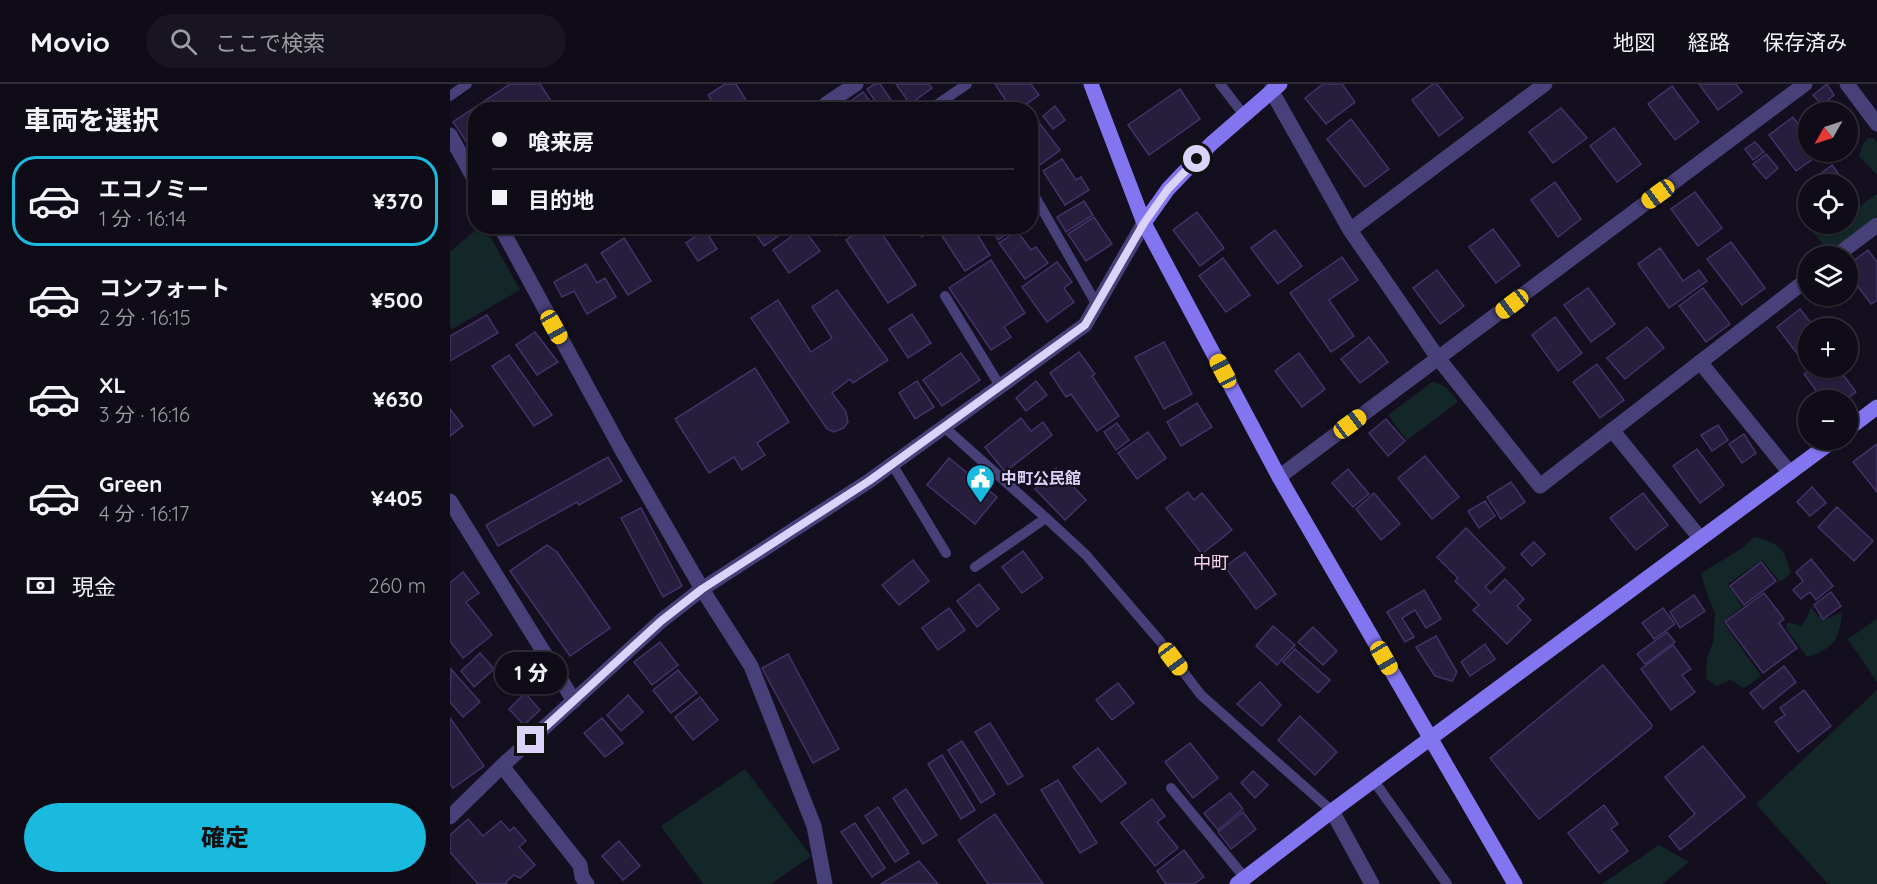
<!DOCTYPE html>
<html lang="ja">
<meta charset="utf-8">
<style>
:root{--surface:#0f0b17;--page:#181420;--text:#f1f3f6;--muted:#9b9ba1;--line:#2f2b36;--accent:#1ab9de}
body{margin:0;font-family:Quicksand,"Noto Sans JP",sans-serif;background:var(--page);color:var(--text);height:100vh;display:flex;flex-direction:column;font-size:22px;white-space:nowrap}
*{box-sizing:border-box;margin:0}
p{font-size:20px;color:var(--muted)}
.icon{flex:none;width:33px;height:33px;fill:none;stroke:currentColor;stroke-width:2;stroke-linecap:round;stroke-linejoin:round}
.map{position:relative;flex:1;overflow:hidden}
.panel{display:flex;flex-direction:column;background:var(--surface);width:450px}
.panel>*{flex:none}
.guide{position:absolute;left:18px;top:18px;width:570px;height:132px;border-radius:24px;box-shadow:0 2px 4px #0004,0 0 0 2px var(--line);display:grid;align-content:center;height:132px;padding:0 24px;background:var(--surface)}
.needle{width:39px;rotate:231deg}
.fabs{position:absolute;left:1348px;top:18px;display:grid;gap:12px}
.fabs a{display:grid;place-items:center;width:60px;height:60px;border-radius:50%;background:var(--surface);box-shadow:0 2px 4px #0004,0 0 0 2px var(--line);font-size:30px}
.end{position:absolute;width:27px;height:27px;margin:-14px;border:8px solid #dbd3fa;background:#111;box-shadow:0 0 0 3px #111}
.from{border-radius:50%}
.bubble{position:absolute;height:42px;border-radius:21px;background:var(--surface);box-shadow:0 2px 4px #0004,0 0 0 2px var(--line);font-size:20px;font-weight:800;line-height:42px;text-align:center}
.car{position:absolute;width:18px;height:36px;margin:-18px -9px;border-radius:8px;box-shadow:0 0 4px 2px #0007;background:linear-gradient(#f5c518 24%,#345 0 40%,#f5c518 0 76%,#345 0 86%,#f5c518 0)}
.guide b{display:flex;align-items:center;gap:21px;height:57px;font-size:22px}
.guide b+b{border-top:2px solid var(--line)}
.guide i{width:15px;height:15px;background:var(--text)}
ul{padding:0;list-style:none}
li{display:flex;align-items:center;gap:18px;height:90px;margin:0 12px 9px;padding:0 12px;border:3px solid transparent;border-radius:24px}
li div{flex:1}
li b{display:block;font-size:22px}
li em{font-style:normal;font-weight:800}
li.selected{border-color:var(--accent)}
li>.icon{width:54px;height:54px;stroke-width:1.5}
h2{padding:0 24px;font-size:27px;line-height:72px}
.pay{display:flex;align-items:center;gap:15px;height:66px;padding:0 24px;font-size:22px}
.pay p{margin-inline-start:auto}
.primary-button{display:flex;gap:12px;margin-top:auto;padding:12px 24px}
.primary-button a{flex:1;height:69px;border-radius:36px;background:var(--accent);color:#111;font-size:24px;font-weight:800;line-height:69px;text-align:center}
header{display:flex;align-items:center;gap:36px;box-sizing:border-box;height:84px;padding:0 30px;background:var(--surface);border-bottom:2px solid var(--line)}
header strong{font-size:28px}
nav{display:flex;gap:33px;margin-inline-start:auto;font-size:21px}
.search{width:420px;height:54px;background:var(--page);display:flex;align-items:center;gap:15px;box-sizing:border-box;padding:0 21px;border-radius:33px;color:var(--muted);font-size:22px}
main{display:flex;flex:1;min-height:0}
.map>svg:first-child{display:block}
.green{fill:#132728}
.building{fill:#271e3e;stroke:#423267;stroke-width:1.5}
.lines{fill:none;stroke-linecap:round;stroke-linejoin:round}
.lane{stroke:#474079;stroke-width:10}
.street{stroke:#474079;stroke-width:15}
.secondary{stroke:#8375ef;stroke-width:15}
.route{stroke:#dbd3fa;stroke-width:8}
.labels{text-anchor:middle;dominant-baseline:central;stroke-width:4.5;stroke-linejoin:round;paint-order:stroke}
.poi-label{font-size:16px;font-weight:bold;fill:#dbd3fa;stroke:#140f1f;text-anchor:start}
.neighbourhood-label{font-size:18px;fill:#fad5e9;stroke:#140f1f}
</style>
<header>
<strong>Movio</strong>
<div class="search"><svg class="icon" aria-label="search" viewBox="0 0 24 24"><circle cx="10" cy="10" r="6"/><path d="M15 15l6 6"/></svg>ここで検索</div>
<nav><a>地図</a><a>経路</a><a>保存済み</a></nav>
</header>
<main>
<section class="panel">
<h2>車両を選択</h2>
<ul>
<li class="selected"><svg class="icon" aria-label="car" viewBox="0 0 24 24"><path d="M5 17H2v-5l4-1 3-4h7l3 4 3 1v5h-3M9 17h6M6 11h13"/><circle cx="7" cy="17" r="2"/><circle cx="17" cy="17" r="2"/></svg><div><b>エコノミー</b><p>1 分 · 16:14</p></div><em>¥370</em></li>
<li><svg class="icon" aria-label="car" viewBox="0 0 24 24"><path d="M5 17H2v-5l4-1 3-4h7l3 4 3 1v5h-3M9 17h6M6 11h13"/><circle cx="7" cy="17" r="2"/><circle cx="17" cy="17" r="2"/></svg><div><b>コンフォート</b><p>2 分 · 16:15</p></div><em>¥500</em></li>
<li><svg class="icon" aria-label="car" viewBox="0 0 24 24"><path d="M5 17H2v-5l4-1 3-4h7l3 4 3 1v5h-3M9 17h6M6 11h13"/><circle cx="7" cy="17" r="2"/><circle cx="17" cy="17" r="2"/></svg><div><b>XL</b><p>3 分 · 16:16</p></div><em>¥630</em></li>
<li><svg class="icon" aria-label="car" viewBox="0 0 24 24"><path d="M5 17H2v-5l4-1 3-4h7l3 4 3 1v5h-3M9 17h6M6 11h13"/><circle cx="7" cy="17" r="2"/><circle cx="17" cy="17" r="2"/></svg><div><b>Green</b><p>4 分 · 16:17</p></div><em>¥405</em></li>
</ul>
<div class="pay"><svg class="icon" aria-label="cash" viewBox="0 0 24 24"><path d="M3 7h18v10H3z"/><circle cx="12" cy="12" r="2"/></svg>現金<p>260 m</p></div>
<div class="primary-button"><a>確定</a></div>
</section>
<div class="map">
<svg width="1427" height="800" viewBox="0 0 1427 800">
<rect width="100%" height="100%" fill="#140f1f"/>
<g class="green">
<path d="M1418 54H1423L1427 58V91L1409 72 1412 62Z"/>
<path d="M1425 111H1427V132L1399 156 1378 166 1351 134V121L1356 116 1359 118V140H1379L1382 143 1387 140H1398V131Z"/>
<path d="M29 143H35L70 206 2 245 0 243V168Z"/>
<path d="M982 298C995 299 1000 308 1008 318L957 356 938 331Z"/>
<path d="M1304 453C1331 460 1333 463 1341 489L1330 498 1312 476 1278 500 1292 523 1273 538 1311 592 1294 604 1280 596 1266 602 1256 594 1257 574 1263 558 1265 529 1257 510 1251 489 1291 465Z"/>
<path d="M1361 523 1368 532 1380 534 1392 528C1389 557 1385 563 1357 573L1336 544 1337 539H1342L1351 542 1357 534Z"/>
<path d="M1427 535V598L1398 555Z"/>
<path d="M1427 606V800H1378L1306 720Z"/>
<path d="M295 685 361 772 321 800H253L211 742Z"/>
<path d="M1209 761 1239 778 1212 800H1152Z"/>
</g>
<g class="building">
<path d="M60 0H90L107 26H26V72L3 38Z"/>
<path d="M275 0H286L302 26H267L258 11Z"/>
<path d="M425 0H430L448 26H421L428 21 417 5Z"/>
<path d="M446 0H479L482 4 460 20Z"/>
<path d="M545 0H581L589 11 568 26H562Z"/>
<path d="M873 0H892L905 18 876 40 855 14Z"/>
<path d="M983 0H987L1013 34 989 52 962 16Z"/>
<path d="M1249 0H1286L1292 8 1268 26Z"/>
<path d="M1377 0 1384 11 1372 21 1363 11Z"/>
<path d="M1222 2 1249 38 1225 56 1198 20Z"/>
<path d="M730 5 750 35 699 71 678 41Z"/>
<path d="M413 8 422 20 415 26H389Z"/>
<path d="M605 22 615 36 603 45 593 32Z"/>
<path d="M1111 24 1137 54 1103 79 1079 48Z"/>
<path d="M581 28 610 66 586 84 580 76Z"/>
<path d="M1343 33 1359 55V68H1368L1370 70 1346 87 1319 51Z"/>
<path d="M901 35 939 85 915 103 877 55Z"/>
<path d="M1164 44 1191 80 1167 98 1140 62Z"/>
<path d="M1305 58 1314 68 1303 76 1295 65Z"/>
<path d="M1316 70 1328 84 1316 95 1303 80Z"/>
<path d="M612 75 626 96 631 93 639 106 615 121 593 87Z"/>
<path d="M1382 81 1396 100H1359L1358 99Z"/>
<path d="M1105 98 1131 135 1108 153 1081 116Z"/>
<path d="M1398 103 1409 117 1398 125Z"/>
<path d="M1245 108 1272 144 1248 162 1221 125Z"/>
<path d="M634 117 643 131 616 148 607 133Z"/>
<path d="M747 128 774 164 750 182 723 146Z"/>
<path d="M644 133 662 160 636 177 618 150Z"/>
<path d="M236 142H255V144L242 152Z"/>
<path d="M300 142H343L314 162Z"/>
<path d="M379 142H399V143L386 152Z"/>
<path d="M417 142H427L466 201 438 219 396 156Z"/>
<path d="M465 142H487L472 153Z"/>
<path d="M501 142H522L540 171 515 187 490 149Z"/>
<path d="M539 142H568L548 156Z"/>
<path d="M353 144 370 167 339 189 323 166Z"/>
<path d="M1043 145 1070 181 1046 199 1019 163Z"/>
<path d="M255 146 267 165 248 177 236 159Z"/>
<path d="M825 146 852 182 828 200 801 164Z"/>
<path d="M567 147 581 166 586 163 598 179 575 195 549 159Z"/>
<path d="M174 154 201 197 178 211 151 169Z"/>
<path d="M1281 158 1315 204 1292 221 1257 175Z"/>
<path d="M1210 164 1233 197 1249 186 1257 197 1219 224 1188 180Z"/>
<path d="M1418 166 1427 178V216L1421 220 1398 189V181Z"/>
<path d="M892 173 908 196 879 216 904 252 881 268 840 209Z"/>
<path d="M773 174 800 211 776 228 749 192Z"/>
<path d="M541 176 575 229 554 243 561 253 541 266 499 204Z"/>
<path d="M607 178 622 198 614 204 624 218 597 238 572 203Z"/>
<path d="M136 180 147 199 155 194 166 213 137 230 124 207 112 213 104 198Z"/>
<path d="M987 186 1014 222 990 240 963 204Z"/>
<path d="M1138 204 1165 240 1141 258 1114 221Z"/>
<path d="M1253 204 1280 240 1256 258 1229 222Z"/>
<path d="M387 206 438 276 403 299 400 295 382 309 396 328 398 338 394 344 384 348 377 345 301 234 328 216 361 268 382 254 362 223Z"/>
<path d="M1350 225 1365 244H1359V275L1354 279 1327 243Z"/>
<path d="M462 230 481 259 458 274 439 245Z"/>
<path d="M37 231 48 249 0 277V252Z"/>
<path d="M1105 233 1132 269 1108 287 1082 251Z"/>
<path d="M1197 243 1214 264 1175 295 1157 274Z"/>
<path d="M85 248 108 278 87 291 66 261Z"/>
<path d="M919 253 938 278 910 299 891 275Z"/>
<path d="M714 258 742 310 714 325 685 273Z"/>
<path d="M629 268 645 290 642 292 669 332 647 347 621 310 616 313 600 289Z"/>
<path d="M511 269 530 296 492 322 473 296Z"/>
<path d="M849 269 875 305 852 323 825 287Z"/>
<path d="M59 271 102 331 84 342 42 282Z"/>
<path d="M1147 280 1174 316 1150 334 1123 298Z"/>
<path d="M305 284 339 338 307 359 315 371 292 386 284 373 259 389 225 335Z"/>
<path d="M1363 284H1388L1406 308 1395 316H1373L1354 290Z"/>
<path d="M467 297 484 323 465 335 449 309Z"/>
<path d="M586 297 597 311 576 327 566 314Z"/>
<path d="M747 319 762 343 731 362 717 338Z"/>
<path d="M0 325 13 342 0 352Z"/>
<path d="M571 334 581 347 593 338 602 351 555 388 535 363Z"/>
<path d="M936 335 955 357 938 372 919 349Z"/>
<path d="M667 339 679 356 666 366 654 348Z"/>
<path d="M1268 341 1278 356 1262 367 1251 351Z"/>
<path d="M698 348 716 374 687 395 668 369Z"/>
<path d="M1294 350 1306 369 1292 379 1279 360Z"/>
<path d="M1427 360V408L1403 378Z"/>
<path d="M1247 365 1274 401 1250 419 1223 382Z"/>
<path d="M975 372 1009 413 982 435 948 394Z"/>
<path d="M158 373 172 397 129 421 127 418 48 462 36 441Z"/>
<path d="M499 374 547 413 525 440 477 401Z"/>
<path d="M606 384 636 416 615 436 585 405Z"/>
<path d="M898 385 919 410 903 423 882 399Z"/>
<path d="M1061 398 1075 418 1051 435 1037 413Z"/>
<path d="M1362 403 1376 419 1360 432 1347 418Z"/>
<path d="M738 408 744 416 752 409 782 446 752 470 716 424Z"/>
<path d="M924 409 950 440 931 456 906 425Z"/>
<path d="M1193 409 1218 441 1186 466 1160 434Z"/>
<path d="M1035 417 1045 432 1029 444 1018 427Z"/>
<path d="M1387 423 1423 457 1404 477 1368 443Z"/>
<path d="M191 424 232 502 213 513 171 434Z"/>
<path d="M1016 444 1055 484 1035 503 1041 509 1055 495 1074 515 1067 522 1081 536 1057 560 1023 526 1029 521 1005 497 1008 494 987 473Z"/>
<path d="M1084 458 1095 470 1082 482 1071 470Z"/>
<path d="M97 461 107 468 160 544 120 572 60 487Z"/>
<path d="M573 467 593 494 572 509 552 483Z"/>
<path d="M795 468 826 510 806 525 775 483Z"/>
<path d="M1361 475 1383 502 1366 516 1360 508 1351 515 1343 506 1353 497 1346 488Z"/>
<path d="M463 476 479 497 449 521 432 501Z"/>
<path d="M1311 478 1326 497 1294 521 1280 502Z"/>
<path d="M13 488 29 509 16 518 42 551 13 574 0 557V499Z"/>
<path d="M529 500 549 525 527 543 507 517Z"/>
<path d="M974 506 991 535 976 544 965 526 952 534 964 553 955 558 937 528Z"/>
<path d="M1381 508 1391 522 1373 535 1364 521Z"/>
<path d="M1314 509 1334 535 1329 539 1347 564 1313 589 1275 538Z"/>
<path d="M1244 511 1255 527 1230 544 1220 528Z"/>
<path d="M499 524 515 546 488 566 472 544Z"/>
<path d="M1213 524 1225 540 1204 555 1192 539Z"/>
<path d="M823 542 845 561 827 581 806 562Z"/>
<path d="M863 543 887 567 873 581 848 558Z"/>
<path d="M1217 548 1225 558 1195 580 1187 570Z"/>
<path d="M986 552 1007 588 1002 597 985 592 966 563Z"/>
<path d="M210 558 228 581 202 601 184 578Z"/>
<path d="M1035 560 1045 575 1020 592 1011 578Z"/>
<path d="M1223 561 1241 585 1232 591 1245 608 1221 626 1191 585Z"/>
<path d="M845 565 880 596 868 609 833 578Z"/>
<path d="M30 569 44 585 24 603 11 587Z"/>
<path d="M338 570 389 665 363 679 312 584Z"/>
<path d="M1153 581 1202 641 1201 644 1089 735 1040 674Z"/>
<path d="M1334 582 1346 598 1313 625 1300 609Z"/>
<path d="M1 585 30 618 13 633 0 618Z"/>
<path d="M228 586 247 609 221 629 203 606Z"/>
<path d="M810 598 831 621 812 642 787 620Z"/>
<path d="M668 599 684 619 662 636 646 616Z"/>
<path d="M1354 606 1381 642 1348 668 1325 638 1335 631 1330 624Z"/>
<path d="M75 609 90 626 74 641 59 625Z"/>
<path d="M178 611 193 628 171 647 157 631Z"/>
<path d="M250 613 268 636 243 656 225 633Z"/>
<path d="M850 632 887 668 865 691 828 656Z"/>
<path d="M0 634 34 682 3 704 0 700Z"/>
<path d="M152 634 173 659 155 673 134 649Z"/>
<path d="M540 639 573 692 558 701 525 648Z"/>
<path d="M512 657 545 710 531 719 498 666Z"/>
<path d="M740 659 768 694 743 714 715 678Z"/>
<path d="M1253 662 1295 713 1230 766 1219 752 1245 730 1215 693Z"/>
<path d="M648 664 676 699 651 718 623 683Z"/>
<path d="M492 671 525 726 511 735 478 680Z"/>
<path d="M803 687 818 701 805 714 791 699Z"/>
<path d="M608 696 647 759 630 769 591 706Z"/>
<path d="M456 705 487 751 473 760 443 714Z"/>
<path d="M780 709 793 725 768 746 754 729Z"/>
<path d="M702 715 715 732 707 738 728 764 705 782 671 739Z"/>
<path d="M1154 721 1168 740 1161 745 1178 767 1149 789 1118 749Z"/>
<path d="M428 723 459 769 445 778 415 732Z"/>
<path d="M793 728 806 745 781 765 768 748Z"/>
<path d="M545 730 593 800H538L508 756Z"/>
<path d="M18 735 33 752 51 737 60 747 64 743 76 757 69 763 85 781 70 794 64 791 56 798 57 800H28L0 768V751Z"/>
<path d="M405 739 435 784 422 793 391 748Z"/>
<path d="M169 757 190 782 173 796 152 772Z"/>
<path d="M734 766 754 793 744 800H716L707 787Z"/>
<path d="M469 777 488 800H431Z"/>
</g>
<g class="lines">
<g class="lane">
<path d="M770 0 794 31"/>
<path d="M0 12 17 0"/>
<path d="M479 26 517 0"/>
<path d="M580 104 647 221"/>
<path d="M495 212 550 302"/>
<path d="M494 343 596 434 525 483"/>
<path d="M442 380 496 469"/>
<path d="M596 434 636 471 709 556 751 611 882 727"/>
<path d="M924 697 997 800"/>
<path d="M721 704 795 794"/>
</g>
<g class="street">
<path d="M1397 0 1427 40"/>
<path d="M821 6 900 146 988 274 1090 402 1359 194"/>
<path d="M376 20 406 0"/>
<path d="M0 51 26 98"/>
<path d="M50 142 170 363 252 505 301 582 364 742 375 800"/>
<path d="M900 146 1095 0"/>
<path d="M1386 172 1427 141"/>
<path d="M1250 278 1340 389"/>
<path d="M1162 346 1250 454"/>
<path d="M829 393 1355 0"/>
<path d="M0 417 124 617"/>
<path d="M52 682 130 781 132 793 137 800"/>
<path d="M882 727 922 800"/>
<path d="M0 733 52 682 211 537 252 505 419 397 635 241 694 139"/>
</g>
<g class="secondary">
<path d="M641 0 694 139 829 393 1065 800"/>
<path d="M694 139 718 105 761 60 830 0"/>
<path d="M1398 345 1427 323"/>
<path d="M787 800 882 727 1384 356"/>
</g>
</g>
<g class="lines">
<path class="route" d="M81 656 211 537 252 505 419 397 635 241 694 139 718 105 747 75"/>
</g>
<defs>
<symbol id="civic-pin" viewBox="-11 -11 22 30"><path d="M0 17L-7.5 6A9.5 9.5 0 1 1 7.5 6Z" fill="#1ab9de" stroke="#140f1f"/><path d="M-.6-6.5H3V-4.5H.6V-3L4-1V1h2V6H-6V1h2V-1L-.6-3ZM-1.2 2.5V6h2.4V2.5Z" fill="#fff"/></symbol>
</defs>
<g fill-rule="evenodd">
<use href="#civic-pin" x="514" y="378" width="33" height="45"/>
</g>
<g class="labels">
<g class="poi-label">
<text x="551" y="394">中町公民館</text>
</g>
<g class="neighbourhood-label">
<text x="761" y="478">中町</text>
</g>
</g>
</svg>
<div class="fabs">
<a><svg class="needle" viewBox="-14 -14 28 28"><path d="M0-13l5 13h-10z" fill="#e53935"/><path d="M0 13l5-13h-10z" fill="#9b9ba1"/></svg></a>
<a><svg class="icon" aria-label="locate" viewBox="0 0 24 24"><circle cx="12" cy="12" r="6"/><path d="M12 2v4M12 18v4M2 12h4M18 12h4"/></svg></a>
<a><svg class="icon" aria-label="layers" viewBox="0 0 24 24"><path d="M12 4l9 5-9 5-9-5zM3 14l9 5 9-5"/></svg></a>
<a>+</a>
<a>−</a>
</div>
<i class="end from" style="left:747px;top:75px"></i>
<i class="end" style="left:81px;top:656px"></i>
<div class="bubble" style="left:45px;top:568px;width:72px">1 分</div>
<i class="car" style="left:1208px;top:110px;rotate:234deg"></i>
<i class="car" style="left:1062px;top:220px;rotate:233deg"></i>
<i class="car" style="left:104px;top:243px;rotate:151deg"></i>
<i class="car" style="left:773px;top:287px;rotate:332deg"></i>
<i class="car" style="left:900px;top:340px;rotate:53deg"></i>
<i class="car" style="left:934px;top:574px;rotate:150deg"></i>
<i class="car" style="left:723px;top:575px;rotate:143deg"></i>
<div class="guide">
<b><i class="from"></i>喰来房</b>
<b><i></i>目的地</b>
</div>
</div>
</main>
